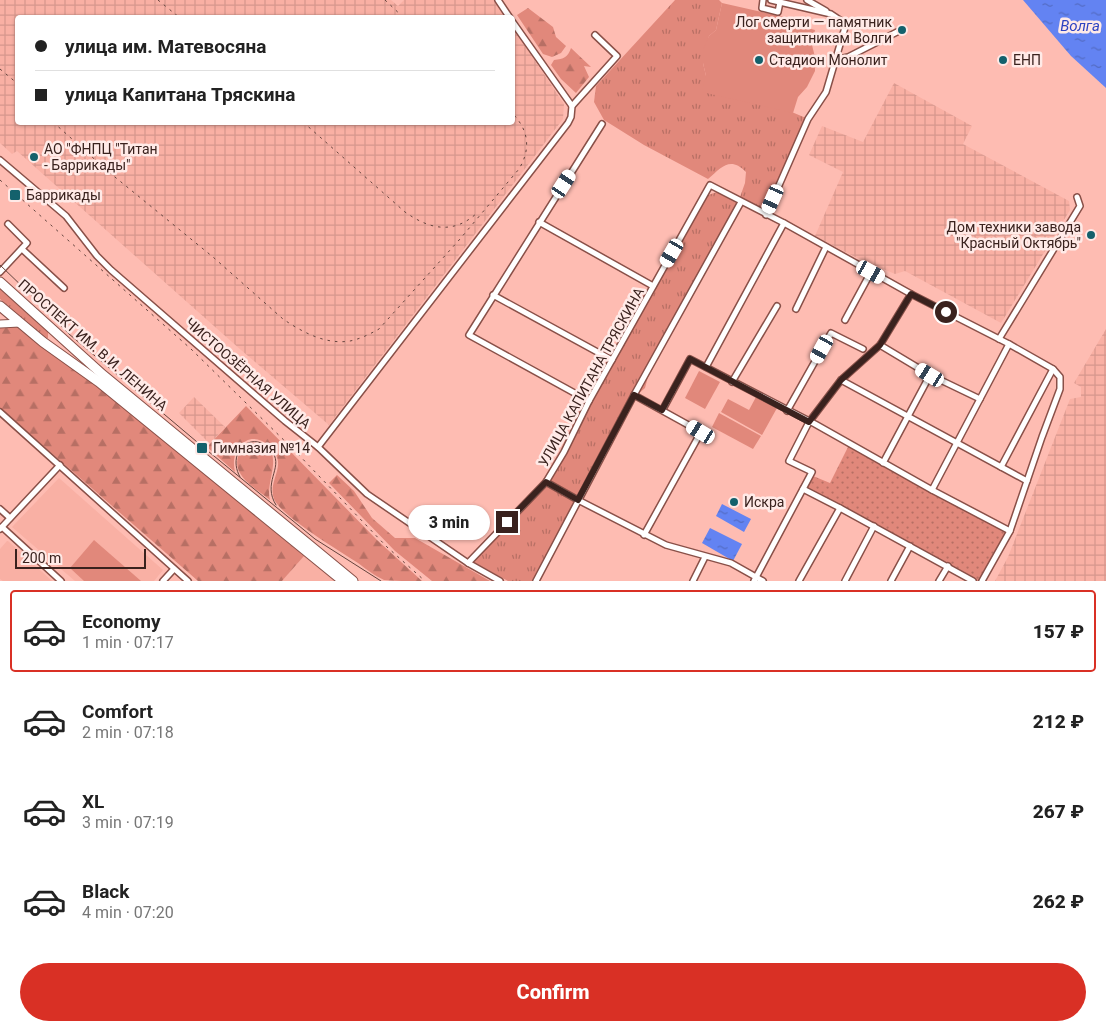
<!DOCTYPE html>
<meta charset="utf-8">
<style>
:root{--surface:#fff;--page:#f6f6f6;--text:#222;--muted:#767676;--line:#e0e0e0;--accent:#d93025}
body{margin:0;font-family:Roboto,sans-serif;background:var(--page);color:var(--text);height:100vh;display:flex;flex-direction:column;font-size:19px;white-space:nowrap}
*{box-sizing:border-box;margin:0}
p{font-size:16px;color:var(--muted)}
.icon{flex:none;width:28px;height:28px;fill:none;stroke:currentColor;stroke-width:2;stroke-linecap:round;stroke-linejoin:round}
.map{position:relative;height:581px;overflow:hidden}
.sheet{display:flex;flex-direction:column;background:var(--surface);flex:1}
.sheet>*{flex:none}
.top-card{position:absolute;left:15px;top:15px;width:500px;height:110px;border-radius:5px;box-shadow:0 1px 4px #0004;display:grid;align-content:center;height:110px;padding:0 20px;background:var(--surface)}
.scale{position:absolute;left:15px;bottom:12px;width:131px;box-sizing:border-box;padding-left:5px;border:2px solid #3a221e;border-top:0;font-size:14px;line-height:18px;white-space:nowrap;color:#3a221e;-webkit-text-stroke:4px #ffeae7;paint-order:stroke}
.end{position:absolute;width:22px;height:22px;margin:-11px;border:6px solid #3a221e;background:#fff;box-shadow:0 0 0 2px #fff}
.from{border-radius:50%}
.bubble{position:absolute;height:35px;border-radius:18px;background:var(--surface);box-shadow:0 1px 4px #0004;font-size:16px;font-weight:800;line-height:35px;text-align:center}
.car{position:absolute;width:15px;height:30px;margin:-15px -8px;border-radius:6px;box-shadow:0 0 4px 1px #0007;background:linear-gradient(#fff 24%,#345 0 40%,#fff 0 76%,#345 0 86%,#fff 0)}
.top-card b{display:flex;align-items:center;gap:18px;height:48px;font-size:19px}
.top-card b+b{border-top:1px solid var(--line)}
.top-card i{width:12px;height:12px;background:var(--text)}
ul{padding:9px 0 0;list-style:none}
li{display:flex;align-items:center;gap:15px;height:82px;margin:0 10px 8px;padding:0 10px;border:2px solid transparent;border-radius:5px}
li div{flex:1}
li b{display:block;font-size:19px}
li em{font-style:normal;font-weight:800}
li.active{border-color:var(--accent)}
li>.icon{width:45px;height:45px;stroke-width:1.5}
.button{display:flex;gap:10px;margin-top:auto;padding:10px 20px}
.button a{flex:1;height:58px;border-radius:30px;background:var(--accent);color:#fff;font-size:20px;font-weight:800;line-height:58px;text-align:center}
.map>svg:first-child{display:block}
.built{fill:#f9b0a4}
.industrial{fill:url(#industrial-grid)}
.grass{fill:url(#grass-tufts)}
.forest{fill:url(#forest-firs)}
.park{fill:url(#park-dots)}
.pitch{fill:#e1887b}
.water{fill:url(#water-ripples)}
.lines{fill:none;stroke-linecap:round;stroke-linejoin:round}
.minor-casing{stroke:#895048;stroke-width:8}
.tertiary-casing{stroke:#895048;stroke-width:9}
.primary-casing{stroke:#895048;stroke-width:11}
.minor{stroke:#fff;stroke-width:5}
.tertiary{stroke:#fff;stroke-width:7}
.primary{stroke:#fff;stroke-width:9}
.tram{stroke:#65443e;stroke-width:1}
.rail{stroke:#65443e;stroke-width:1;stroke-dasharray:2.5 5;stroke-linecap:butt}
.route{stroke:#3a221e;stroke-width:6}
.poi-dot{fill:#14616c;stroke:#ffeae7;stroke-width:2}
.labels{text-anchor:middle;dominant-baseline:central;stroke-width:5;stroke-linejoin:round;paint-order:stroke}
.poi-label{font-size:14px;fill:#3a221e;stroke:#ffeae7;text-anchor:start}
.street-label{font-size:14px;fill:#3a221e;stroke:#ffeae7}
.water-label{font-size:15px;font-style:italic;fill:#2c41c1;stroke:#ffeae7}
</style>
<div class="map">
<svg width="1106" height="581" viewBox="0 0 1106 581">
<defs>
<pattern id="industrial-grid" width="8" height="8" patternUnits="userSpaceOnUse" patternTransform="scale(1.25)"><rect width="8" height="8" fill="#f9b0a4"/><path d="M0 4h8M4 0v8" fill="none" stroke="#d6978d"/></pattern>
<pattern id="grass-tufts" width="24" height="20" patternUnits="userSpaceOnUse" patternTransform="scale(1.25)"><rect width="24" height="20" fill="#e1887b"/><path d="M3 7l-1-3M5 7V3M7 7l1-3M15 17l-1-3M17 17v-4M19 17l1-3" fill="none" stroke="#b76f64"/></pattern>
<pattern id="forest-firs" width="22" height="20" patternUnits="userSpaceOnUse" patternTransform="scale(1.25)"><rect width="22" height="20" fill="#e1887b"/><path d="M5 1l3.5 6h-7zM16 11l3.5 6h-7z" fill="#b76f64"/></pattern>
<pattern id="park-dots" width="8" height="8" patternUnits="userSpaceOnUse" patternTransform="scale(1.25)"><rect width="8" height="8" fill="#e1887b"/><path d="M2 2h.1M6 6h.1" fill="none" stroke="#b76f64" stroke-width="1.8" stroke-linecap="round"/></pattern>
<pattern id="water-ripples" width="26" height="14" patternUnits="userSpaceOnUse" patternTransform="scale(1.25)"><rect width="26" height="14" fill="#6383f2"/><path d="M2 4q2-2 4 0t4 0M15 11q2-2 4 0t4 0" fill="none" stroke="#536bc3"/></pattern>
</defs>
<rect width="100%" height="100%" fill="#febcb2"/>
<g class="built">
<path d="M59 478 163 570 154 581H75L12 527Z"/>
<path d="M7 541H8L52 581H3L0 579V549Z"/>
<path d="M304 556 335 581H282Z"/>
</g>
<g class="industrial">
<path d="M0 0H391L398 6 404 0H494L506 17 18 18V122H512L513 28 564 104 563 119 329 425 241 350 17 151 12 154 0 143Z"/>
<path d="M894 83 972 126 963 144 1069 201 1070 210 1001 323 905 271 895 274 855 257 815 236 843 172 809 155 822 126 863 142Z"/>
<path d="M1106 329V581H995L1008 557 1070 399 1081 397V387L1074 383Z"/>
<path d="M194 397 225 427 210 444 179 413Z"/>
</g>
<g class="grass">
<path d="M675 0H719L722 3 716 30 709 36 703 63 706 76 806 118 765 211 740 197 745 183 746 172C730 156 722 167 708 179L644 145 604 120 594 102 596 86Z"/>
<path d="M717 192 738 203 652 362 645 388 637 395 578 498 535 581H508L473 562 548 482 590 402 705 196Z"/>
<path d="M0 289 48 332V338L46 339 43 337 0 299Z"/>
</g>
<g class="forest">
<path d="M528 8 553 27 556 37 566 46 561 53 552 57 543 54 517 15Z"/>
<path d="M571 48 591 67 584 66 589 77 576 93 561 79 551 65 554 60C564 59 568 57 571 48Z"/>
<path d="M14 325 94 383 304 556 282 581H198L0 408V326Z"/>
<path d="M246 406 377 540 422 581C412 581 391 581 384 580 375 576 366 569 358 563 341 552 281 516 274 499 267 478 290 465 269 446 250 428 229 448 235 472L207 447Z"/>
<path d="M252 443C290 445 264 481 270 500 258 490 232 477 238 457 240 450 245 446 252 443Z"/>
<path d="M337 475 354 491 372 518 395 538H415L490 581H432L395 551 329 483Z"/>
</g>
<path class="park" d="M849 445 1009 530 982 581H977L807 488 813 476 830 483Z"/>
<g class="pitch">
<path d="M722 3 797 20 796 25 815 30 812 45 815 57V71L807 87 798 97 793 113 702 92 706 76 703 63V50L709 36 716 30Z"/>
<path d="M699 371 720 382 705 409 685 398Z"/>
<path d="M756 397 777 408 762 435 721 412 728 399 749 410Z"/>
<path d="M719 413 761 436 753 449 712 427Z"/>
<path d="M94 540 141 581H84L70 568Z"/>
</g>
<g class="water">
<path d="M1023 0H1106V88L1071 56Z"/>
<path d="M722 504 751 519 744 532 716 516Z"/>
<path d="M710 528 742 544 733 561 702 543Z"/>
</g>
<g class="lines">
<defs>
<g id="minor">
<path d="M498 0 510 18"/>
<path d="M763 0 762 8 778 12 780 2"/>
<path d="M807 0 826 11"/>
<path d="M512 21 572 106"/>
<path d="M835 60 848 57 897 32"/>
<path d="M0 160 66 216 97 256 111 270 285 421 318 447 367 494 468 563 500 581"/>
<path d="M766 215 808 119 826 92 846 24 831 14 771 0"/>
<path d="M539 222 653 286"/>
<path d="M22 249 64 288"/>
<path d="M0 272 27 243 8 224"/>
<path d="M493 295 612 360"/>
<path d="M796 309 826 247"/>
<path d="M845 320 871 272"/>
<path d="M999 339 1080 206 1077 197"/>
<path d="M880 345 930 375 980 399"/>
<path d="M706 367 784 223"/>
<path d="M841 380 1027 481"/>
<path d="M732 382 777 306"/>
<path d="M634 395 701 432 644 535"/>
<path d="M589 401 469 335 602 124"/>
<path d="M663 409 690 359 815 424 932 490 1010 531"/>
<path d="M787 411 831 333 863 349"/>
<path d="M0 412 188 581"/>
<path d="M318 447 568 123 571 117 572 106 617 56 595 35"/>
<path d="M883 463 930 375"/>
<path d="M1001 467 1053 369"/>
<path d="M546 482 578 500 666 545 731 563 763 581"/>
<path d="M803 489 840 508 973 581"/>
<path d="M932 490 1009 344"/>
<path d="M0 509 10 518"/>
<path d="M2 527 61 581"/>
<path d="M0 529 60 465"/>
<path d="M468 563 546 482 564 452 589 401 710 185 784 223 911 294 1009 344 1053 369 1060 377V389L1042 437 1010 531 982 581"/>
<path d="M163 581 174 569"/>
<path d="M536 581 634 395 741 202"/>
<path d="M693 581 705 557"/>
<path d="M754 581 812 472 789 461 809 422 841 380 880 345 911 294"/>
<path d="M799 581 840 508"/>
<path d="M845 581 874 526"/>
<path d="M891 581 910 546"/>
<path d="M939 581 948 566"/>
</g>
<path id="tertiary" d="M0 324 20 323"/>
<g id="primary">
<path d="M0 282 103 375 353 581"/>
<path d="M0 306 43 342 99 382 343 581"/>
</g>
</defs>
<use href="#minor" class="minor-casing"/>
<use href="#tertiary" class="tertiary-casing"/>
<use href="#primary" class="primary-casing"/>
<use href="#minor" class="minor"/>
<use href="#tertiary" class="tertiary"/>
<use href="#primary" class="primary"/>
<g class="tram">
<path d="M0 265 28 292 69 334 203 447 315 539 381 581"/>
<path d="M240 477C225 450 255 427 273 453 283 468 262 483 276 505"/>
</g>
<g class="rail">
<path d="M158 0 180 18"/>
<path d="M385 0 404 18"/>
<path d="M0 69 18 84"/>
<path d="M53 122 110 173 213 257 283 319C302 332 326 345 350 341 360 339 370 334 379 329L460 239 519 169C531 149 529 130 512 113"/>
<path d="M303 122 405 212C429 229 453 235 477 213"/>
<path d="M0 180 191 349 297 453 387 547 425 581"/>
</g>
</g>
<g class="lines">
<path class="route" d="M507 522 546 482 578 500 634 395 662 410 690 359 809 422 841 380 880 345 911 294 946 312"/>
</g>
<g class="poi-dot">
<circle cx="902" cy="30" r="5"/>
<circle cx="759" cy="60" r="5"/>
<circle cx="1003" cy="60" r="5"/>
<circle cx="34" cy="157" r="5"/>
<rect x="9" y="189" width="12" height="12" rx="2.5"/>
<circle cx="1091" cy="235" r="5"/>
<rect x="196" y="442" width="12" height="12" rx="2.5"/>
<circle cx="734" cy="502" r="5"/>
</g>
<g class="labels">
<g class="poi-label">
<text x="892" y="22" text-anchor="end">Лог смерти — памятник<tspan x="892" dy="16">защитникам Волги</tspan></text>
<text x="769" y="60">Стадион Монолит</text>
<text x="1013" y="60">ЕНП</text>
<text x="44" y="149">АО "ФНПЦ "Титан<tspan x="44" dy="16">- Баррикады"</tspan></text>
<text x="26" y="195">Баррикады</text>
<text x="1081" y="227" text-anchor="end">Дом техники завода<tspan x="1081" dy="16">"Красный Октябрь"</tspan></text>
<text x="213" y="448">Гимназия №14</text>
<text x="744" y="502">Искра</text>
</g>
<g class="street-label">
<text transform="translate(93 345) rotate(41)">ПРОСПЕКТ ИМ. В.И. ЛЕНИНА</text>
<text transform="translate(248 373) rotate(41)">ЧИСТООЗЁРНАЯ УЛИЦА</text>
<text transform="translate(591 377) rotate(-61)">УЛИЦА КАПИТАНА ТРЯСКИНА</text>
</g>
<g class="water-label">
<text x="1080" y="26">Волга</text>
</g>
</g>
</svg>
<div class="scale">200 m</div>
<i class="end from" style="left:946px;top:312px"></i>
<i class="end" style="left:507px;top:522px"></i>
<div class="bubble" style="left:408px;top:505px;width:82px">3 min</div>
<i class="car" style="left:564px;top:184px;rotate:33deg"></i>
<i class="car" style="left:773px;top:199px;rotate:204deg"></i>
<i class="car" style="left:672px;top:253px;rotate:210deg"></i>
<i class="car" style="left:871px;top:272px;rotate:119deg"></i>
<i class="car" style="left:822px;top:349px;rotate:209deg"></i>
<i class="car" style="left:930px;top:375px;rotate:301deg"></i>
<i class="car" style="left:701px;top:432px;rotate:301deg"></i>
<div class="top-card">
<b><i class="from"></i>улица им. Матевосяна</b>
<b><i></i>улица Капитана Тряскина</b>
</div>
</div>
<section class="sheet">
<ul>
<li class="active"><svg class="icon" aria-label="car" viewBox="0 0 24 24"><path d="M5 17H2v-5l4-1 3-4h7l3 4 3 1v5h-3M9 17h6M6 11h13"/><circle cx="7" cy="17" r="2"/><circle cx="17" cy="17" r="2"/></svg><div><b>Economy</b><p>1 min · 07:17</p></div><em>157 ₽</em></li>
<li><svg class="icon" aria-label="car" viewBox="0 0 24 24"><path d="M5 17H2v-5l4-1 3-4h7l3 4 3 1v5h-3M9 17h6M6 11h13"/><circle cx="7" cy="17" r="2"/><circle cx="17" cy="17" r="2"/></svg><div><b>Comfort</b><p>2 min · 07:18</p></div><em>212 ₽</em></li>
<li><svg class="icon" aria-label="car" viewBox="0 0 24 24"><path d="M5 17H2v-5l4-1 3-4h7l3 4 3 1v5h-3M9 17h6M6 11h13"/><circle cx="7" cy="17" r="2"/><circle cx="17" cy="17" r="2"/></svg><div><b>XL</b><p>3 min · 07:19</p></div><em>267 ₽</em></li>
<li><svg class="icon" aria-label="car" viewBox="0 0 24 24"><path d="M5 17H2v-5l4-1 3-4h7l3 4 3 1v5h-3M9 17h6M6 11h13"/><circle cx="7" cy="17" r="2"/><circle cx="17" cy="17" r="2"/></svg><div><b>Black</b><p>4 min · 07:20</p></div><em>262 ₽</em></li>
</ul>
<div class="button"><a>Confirm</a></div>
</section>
